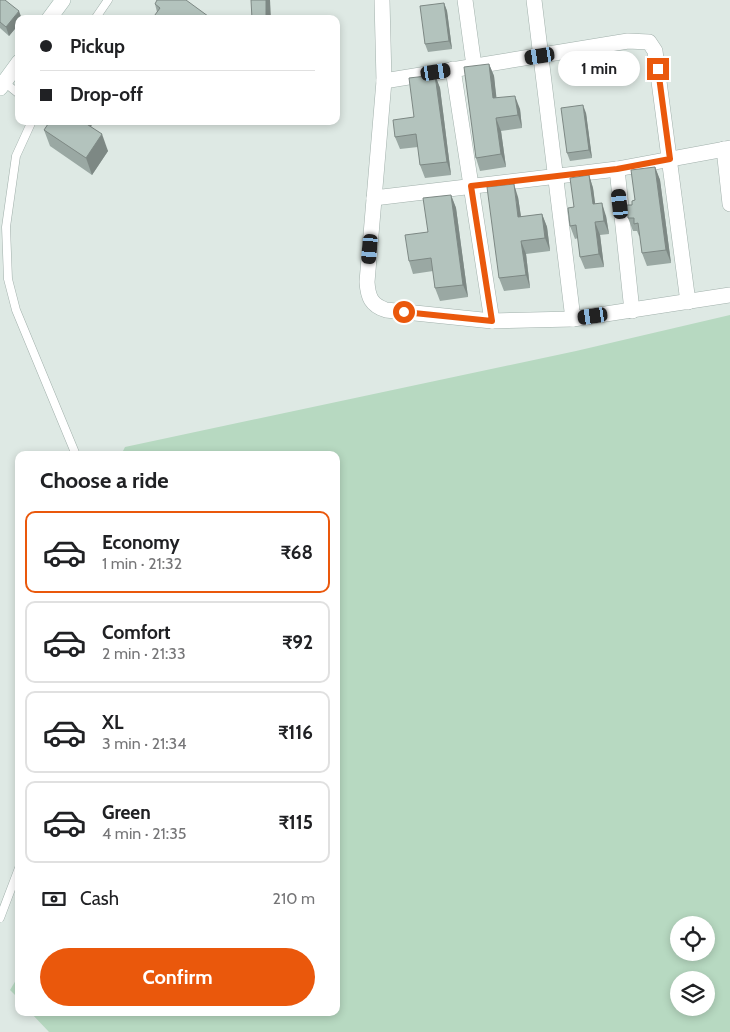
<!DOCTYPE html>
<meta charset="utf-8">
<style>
:root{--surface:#fff;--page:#f6f6f6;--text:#202124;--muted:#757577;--line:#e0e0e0;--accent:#ea580c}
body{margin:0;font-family:Cabin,sans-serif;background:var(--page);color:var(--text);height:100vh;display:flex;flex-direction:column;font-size:19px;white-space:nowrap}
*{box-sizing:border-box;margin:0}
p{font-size:16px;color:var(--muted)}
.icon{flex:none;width:28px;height:28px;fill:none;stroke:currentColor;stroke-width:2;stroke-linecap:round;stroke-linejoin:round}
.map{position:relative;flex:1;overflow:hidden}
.sheet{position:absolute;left:15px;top:451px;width:325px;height:565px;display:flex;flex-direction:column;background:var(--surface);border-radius:10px;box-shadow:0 2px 8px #0003}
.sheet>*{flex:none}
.banner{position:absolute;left:15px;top:15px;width:325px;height:110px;border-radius:10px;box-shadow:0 2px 8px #0003;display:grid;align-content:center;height:110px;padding:0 25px;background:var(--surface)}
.tools{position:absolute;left:670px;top:916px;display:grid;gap:10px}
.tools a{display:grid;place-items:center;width:45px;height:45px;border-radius:50%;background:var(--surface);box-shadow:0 2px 8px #0003;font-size:25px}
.end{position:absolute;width:22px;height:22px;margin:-11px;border:6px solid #ea580c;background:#fff;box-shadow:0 0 0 2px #fff}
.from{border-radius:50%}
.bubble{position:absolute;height:35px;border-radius:18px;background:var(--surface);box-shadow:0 2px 8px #0003;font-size:16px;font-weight:700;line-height:35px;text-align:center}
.car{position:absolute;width:15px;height:30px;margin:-15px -8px;border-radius:6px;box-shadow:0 0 4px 1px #0007;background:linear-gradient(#222 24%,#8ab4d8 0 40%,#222 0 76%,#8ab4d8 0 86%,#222 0)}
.banner b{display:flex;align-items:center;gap:18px;height:48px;font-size:19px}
.banner b+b{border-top:1px solid var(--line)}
.banner i{width:12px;height:12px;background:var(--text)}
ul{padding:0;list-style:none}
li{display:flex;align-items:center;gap:15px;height:82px;margin:0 10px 8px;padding:0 15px;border:2px solid var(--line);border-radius:10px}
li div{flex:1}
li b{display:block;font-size:19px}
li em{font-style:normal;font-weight:700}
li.active{border-color:var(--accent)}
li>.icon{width:45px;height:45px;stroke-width:1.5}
h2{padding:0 25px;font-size:22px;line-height:60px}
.pay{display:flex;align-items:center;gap:12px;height:55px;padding:0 25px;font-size:19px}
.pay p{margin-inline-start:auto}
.primary-button{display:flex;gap:10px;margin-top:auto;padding:10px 25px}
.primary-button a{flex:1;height:58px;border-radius:30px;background:var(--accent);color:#fff;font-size:20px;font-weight:700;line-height:58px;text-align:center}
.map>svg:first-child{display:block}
.green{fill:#b7d9c1;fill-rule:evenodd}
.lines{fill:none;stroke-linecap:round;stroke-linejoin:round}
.lane-casing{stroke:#a1b0ab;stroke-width:9}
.street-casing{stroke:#a1b0ab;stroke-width:16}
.secondary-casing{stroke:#9eb4ac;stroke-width:16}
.lane{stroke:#fff;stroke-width:8}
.street{stroke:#fff;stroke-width:15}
.secondary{stroke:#fff;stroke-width:15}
.wall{fill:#9aa8a3}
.shaded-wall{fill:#7d8884}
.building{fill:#b3c3bd;stroke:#7d8884}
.route{stroke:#ea580c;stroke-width:6}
</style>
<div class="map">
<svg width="730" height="1032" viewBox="0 0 730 1032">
<rect width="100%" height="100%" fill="#dee9e4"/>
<g class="green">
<path d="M730 315V1032H49L31 1013 336 1012V455H121L125 447 576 351ZM679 925H706V952H679ZM679 980H706V1008H679Z"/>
<path d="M19 975V999L10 990Z"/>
</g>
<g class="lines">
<defs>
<g id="lane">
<path d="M95 19 108 0"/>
<path d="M4 82 19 94"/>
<path d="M32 121 16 156 6 227 8 279 16 310 76 455"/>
<path d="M0 918 19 868"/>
</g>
<g id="street">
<path d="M382 0 384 81 367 282C368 297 371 305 386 310L492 321 573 319 730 295"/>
<path d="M465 0 474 66"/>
<path d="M534 0 573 319"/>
<path d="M453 69 492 321"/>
<path d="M384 81 628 41 649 42 655 51 688 302"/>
<path d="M724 149 730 204"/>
<path d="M617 169 632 311"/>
<path d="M374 198 617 169 730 148"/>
</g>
<g id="secondary">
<path d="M49 19 63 0"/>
<path d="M0 88 19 62"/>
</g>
</defs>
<use href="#lane" class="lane-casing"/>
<use href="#street" class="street-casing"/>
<use href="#secondary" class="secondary-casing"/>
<use href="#lane" class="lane"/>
<use href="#street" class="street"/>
<use href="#secondary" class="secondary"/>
</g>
<g class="wall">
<path d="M0 0 19 19V24L9 36 0 28Z"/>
<path d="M444 3 447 11 452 49 428 52 425 44Z"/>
<path d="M155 4 212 19 157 12Z"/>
<path d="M489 64 494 76 496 98 520 109 522 128 501 131 506 167 480 171 476 158Z"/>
<path d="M435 75 440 88 451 175 425 178 420 165 418 147 400 149 395 137 414 117Z"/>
<path d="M586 113 592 158 570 161 567 153Z"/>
<path d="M50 121H94L91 127 108 151 92 175 50 146 44 130Z"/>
<path d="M655 167 660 180 671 263 647 266 642 253 640 236H639L637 231H633L628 218 632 205Z"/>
<path d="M589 175 593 188 595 204 606 216 609 234 600 235 604 267 585 269 580 257 578 238 575 239 570 226 574 207Z"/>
<path d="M451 195 456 208 468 297 440 301 435 288 433 271 413 274 409 261Z"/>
<path d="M518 197 521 217 542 214 547 227 550 251 526 254 530 288 504 291 499 278Z"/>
</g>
<g class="shaded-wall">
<path d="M266 0H270L271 19H266Z"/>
<path d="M444 3 447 11 452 49 449 41Z"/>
<path d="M19 11 22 19H19V24L9 36 6 27Z"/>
<path d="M489 64 494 76 498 111 493 98Z"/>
<path d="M435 75 440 88 451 175 447 162Z"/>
<path d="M515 96 520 109 522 128 518 115Z"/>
<path d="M583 105 586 113 592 158 589 150Z"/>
<path d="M496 118 501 131 506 167 501 154Z"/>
<path d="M80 121H94L85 135Z"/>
<path d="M102 134 108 151 92 175 86 158Z"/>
<path d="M655 167 660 180 671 263 666 250Z"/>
<path d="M589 175 593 188 597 217 593 204Z"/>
<path d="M514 184 518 197 523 230 518 217Z"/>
<path d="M451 195 456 208 468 297 463 285Z"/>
<path d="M602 203 606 216 609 234 604 221Z"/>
<path d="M542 214 547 227 550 251 545 238Z"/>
<path d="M595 222 600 235 604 267 599 254Z"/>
<path d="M521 241 526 254 530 288 526 275Z"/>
</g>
<g class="building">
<path d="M0 0H5L19 11 6 27 0 22Z"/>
<path d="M157 0H186L212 19H152L160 8 155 4Z"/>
<path d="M251 0H266V19H252Z"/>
<path d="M444 3 449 41 425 44 420 6Z"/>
<path d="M489 64 493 98 515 96 518 115 496 118 501 154 476 158 464 67Z"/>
<path d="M435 75 447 162 420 165 416 134 395 137 393 120 414 117 409 78Z"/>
<path d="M583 105 589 150 567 153 561 108Z"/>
<path d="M50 121H82L102 134 86 158 44 130Z"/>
<path d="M655 167 666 250 642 253 638 223 634 224V218H628L627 205H632V201L635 200 631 170Z"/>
<path d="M589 175 593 204 602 203 604 221 595 222 599 254 580 257 576 225 570 226 568 208 574 207 570 178Z"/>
<path d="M514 184 518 217 542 214 545 238 521 241 526 275 499 278 487 187Z"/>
<path d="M451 195 463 285 435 288 431 258 409 261 405 235 428 232 423 198Z"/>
</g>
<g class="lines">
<path class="route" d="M404 312 492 321 471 186 617 169 670 159 658 69"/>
</g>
</svg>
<div class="tools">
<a><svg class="icon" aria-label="locate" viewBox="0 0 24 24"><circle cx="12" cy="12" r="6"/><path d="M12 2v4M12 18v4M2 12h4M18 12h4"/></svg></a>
<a><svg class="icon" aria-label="layers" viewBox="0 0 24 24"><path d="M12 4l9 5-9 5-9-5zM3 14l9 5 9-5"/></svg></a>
</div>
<i class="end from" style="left:404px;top:312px"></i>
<i class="end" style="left:658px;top:69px"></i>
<div class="bubble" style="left:558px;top:51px;width:82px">1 min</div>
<i class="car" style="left:540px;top:56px;rotate:261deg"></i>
<i class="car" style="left:436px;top:72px;rotate:81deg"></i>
<i class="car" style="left:620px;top:204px;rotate:354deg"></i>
<i class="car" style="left:370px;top:249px;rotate:185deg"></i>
<i class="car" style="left:593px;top:316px;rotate:262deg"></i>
<div class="banner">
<b><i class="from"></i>Pickup</b>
<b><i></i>Drop-off</b>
</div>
<section class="sheet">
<h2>Choose a ride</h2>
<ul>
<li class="active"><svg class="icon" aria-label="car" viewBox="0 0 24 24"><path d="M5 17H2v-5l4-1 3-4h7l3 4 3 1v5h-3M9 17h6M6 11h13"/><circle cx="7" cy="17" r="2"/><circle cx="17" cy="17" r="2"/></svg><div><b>Economy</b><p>1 min · 21:32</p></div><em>₹68</em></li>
<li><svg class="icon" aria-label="car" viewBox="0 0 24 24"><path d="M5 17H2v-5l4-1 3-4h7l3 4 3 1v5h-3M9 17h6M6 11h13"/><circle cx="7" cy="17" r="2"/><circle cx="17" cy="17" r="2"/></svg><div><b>Comfort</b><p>2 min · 21:33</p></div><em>₹92</em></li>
<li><svg class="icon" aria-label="car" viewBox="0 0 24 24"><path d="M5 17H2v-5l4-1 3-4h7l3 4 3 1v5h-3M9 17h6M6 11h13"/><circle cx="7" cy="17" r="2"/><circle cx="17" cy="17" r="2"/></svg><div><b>XL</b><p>3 min · 21:34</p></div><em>₹116</em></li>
<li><svg class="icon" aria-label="car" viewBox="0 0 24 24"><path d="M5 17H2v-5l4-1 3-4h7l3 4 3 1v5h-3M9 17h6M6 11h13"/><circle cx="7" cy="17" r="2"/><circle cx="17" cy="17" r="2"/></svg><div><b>Green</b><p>4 min · 21:35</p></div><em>₹115</em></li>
</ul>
<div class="pay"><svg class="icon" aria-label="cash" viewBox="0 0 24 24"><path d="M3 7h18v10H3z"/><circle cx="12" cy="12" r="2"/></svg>Cash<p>210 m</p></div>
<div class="primary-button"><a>Confirm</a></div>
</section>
</div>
